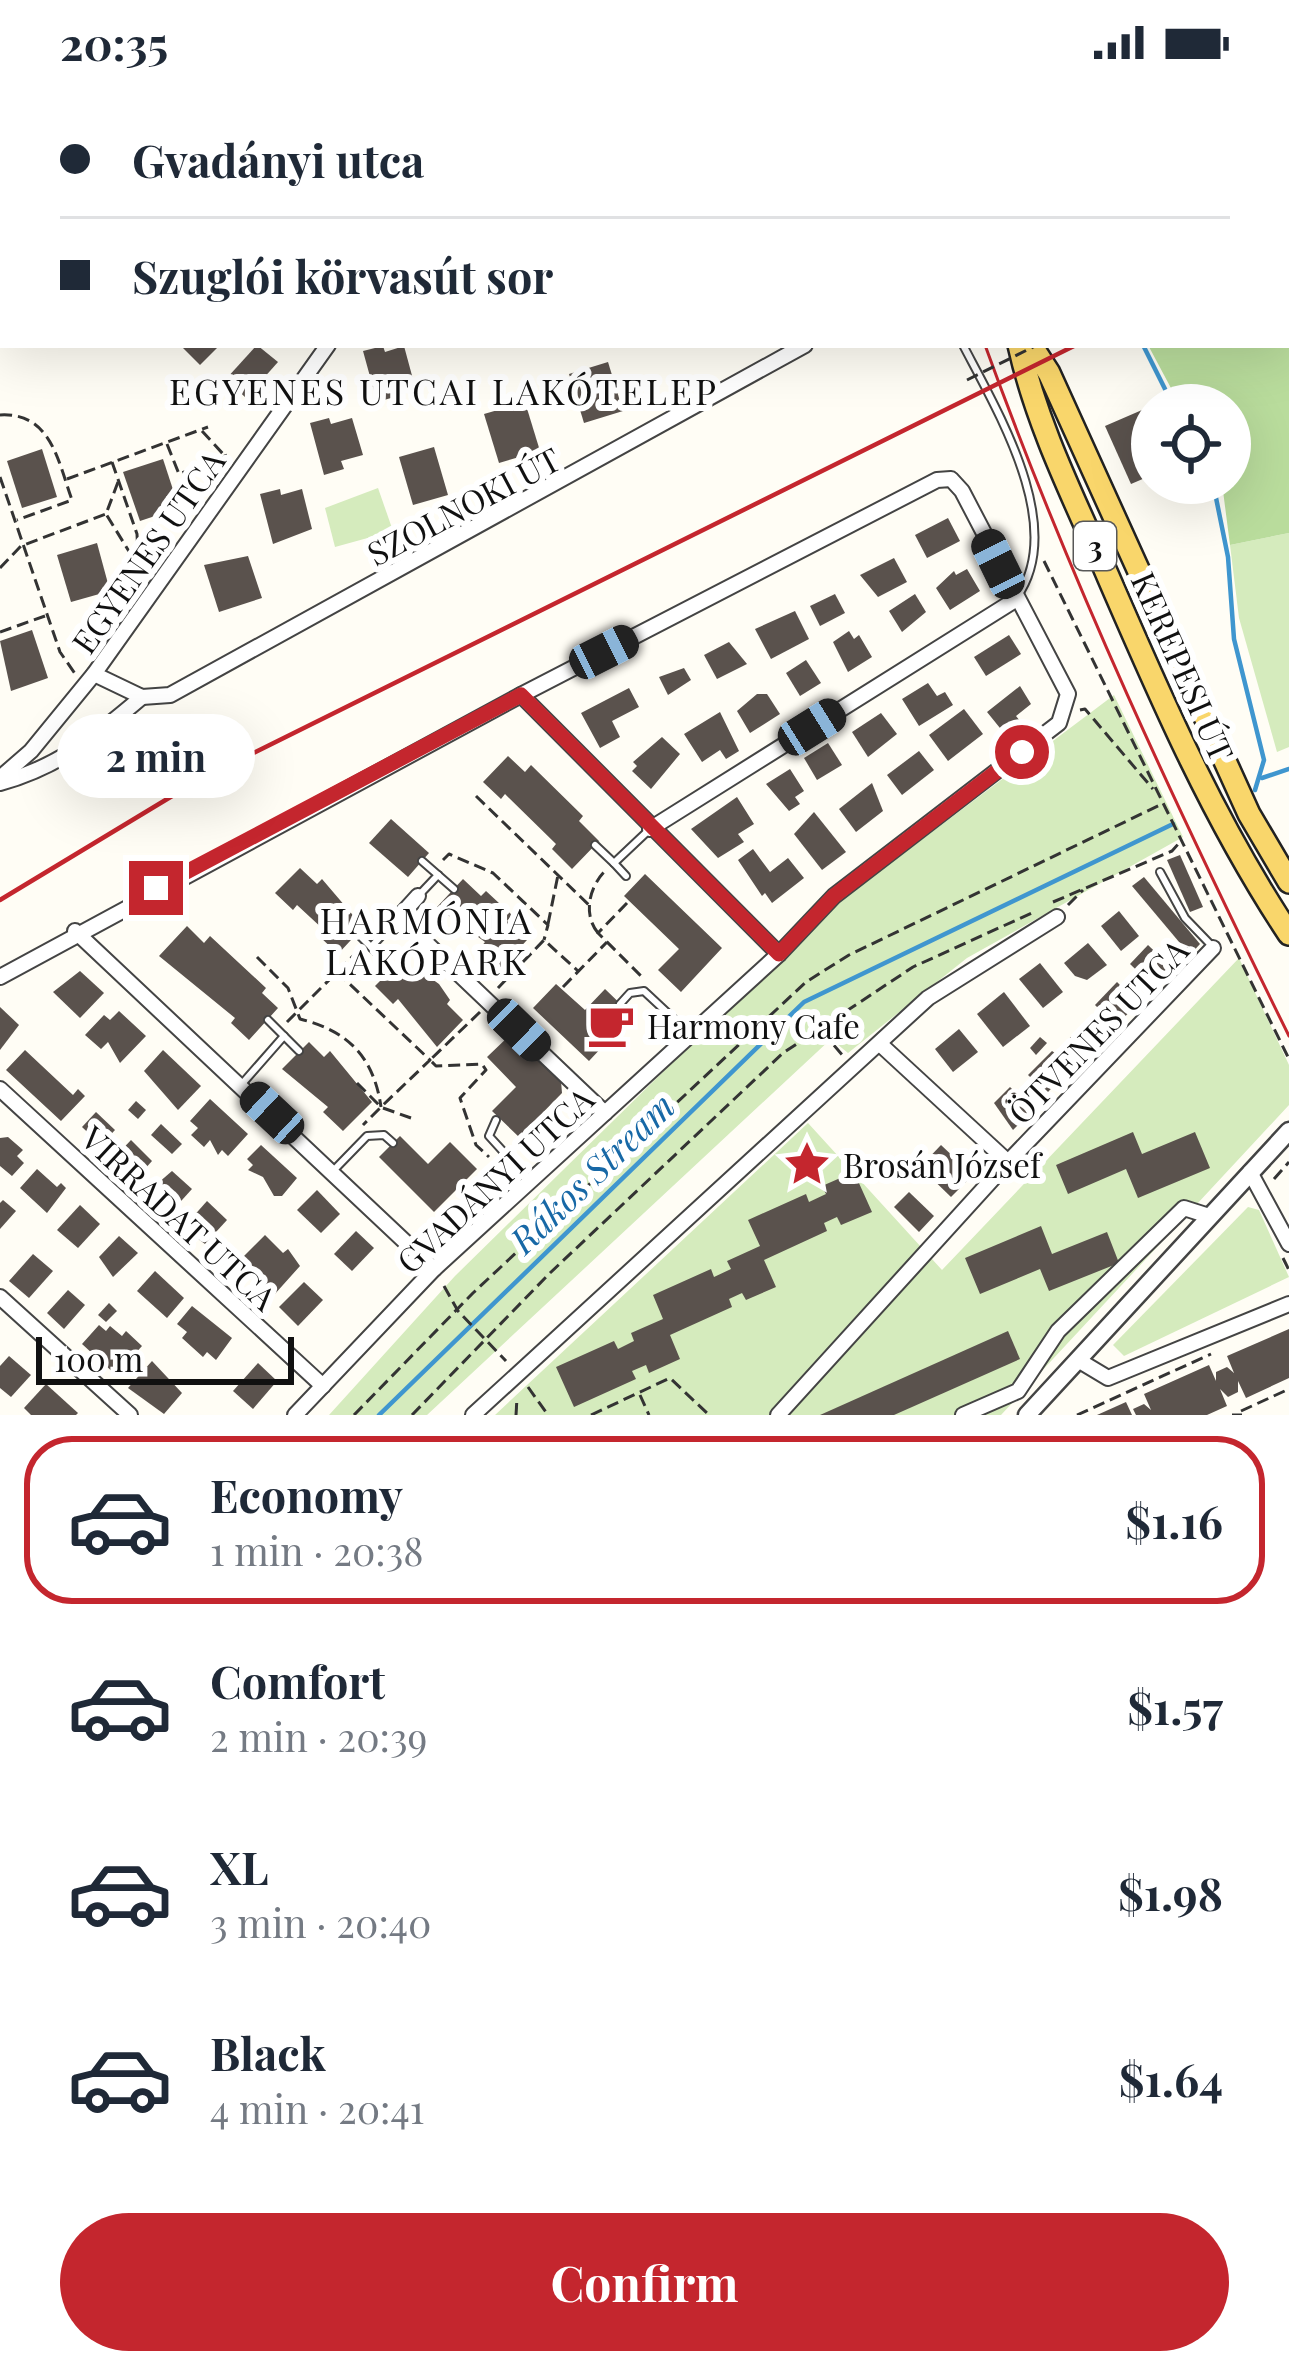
<!DOCTYPE html>
<meta charset="utf-8">
<style>
:root{--surface:#fff;--page:#f6f6f7;--text:#1f2937;--muted:#747a83;--line:#e0e1e3;--accent:#c4262e}
body{margin:0;font-family:"Playfair Display",serif;background:var(--page);color:var(--text);height:100vh;display:flex;flex-direction:column;font-size:45px;white-space:nowrap}
*{box-sizing:border-box;margin:0}
p{font-size:39px;color:var(--muted)}
.icon{flex:none;width:66px;height:66px;fill:none;stroke:currentColor;stroke-width:2;stroke-linecap:round;stroke-linejoin:round}
.map{position:relative;height:1331px;overflow:hidden}
.panel{display:flex;flex-direction:column;background:var(--surface);flex:1}
.panel>*{flex:none}
.hud{position:absolute;left:0px;top:0px;width:1290px;height:264px;box-shadow:0 12px 48px #0002;display:grid;align-content:center;height:264px;padding:0 60px;background:var(--surface)}
.buttons{position:absolute;left:1131px;top:300px;display:grid;gap:24px}
.buttons a{display:grid;place-items:center;width:120px;height:120px;border-radius:50%;background:var(--surface);box-shadow:0 12px 48px #0002;font-size:60px}
.scale{position:absolute;left:36px;bottom:30px;width:258px;box-sizing:border-box;padding-left:12px;border:6px solid #111;border-top:0;font-size:33px;line-height:42px;white-space:nowrap;color:#111;-webkit-text-stroke:9px #fff;paint-order:stroke}
.end{position:absolute;width:54px;height:54px;margin:-27px;border:15px solid #c4262e;background:#fff;box-shadow:0 0 0 6px #fff}
.from{border-radius:50%}
.bubble{position:absolute;height:84px;border-radius:42px;background:var(--surface);box-shadow:0 12px 48px #0002;font-size:39px;font-weight:700;line-height:84px;text-align:center}
.car{position:absolute;width:36px;height:72px;margin:-36px -18px;border-radius:15px;box-shadow:0 0 9px 3px #0007;background:linear-gradient(#222 24%,#8ab4d8 0 40%,#222 0 76%,#8ab4d8 0 86%,#222 0)}
.hud b{display:flex;align-items:center;gap:42px;height:114px;font-size:45px}
.hud b+b{border-top:3px solid var(--line)}
.hud i{width:30px;height:30px;background:var(--text)}
ul{padding:21px 0 0;list-style:none}
li{display:flex;align-items:center;gap:36px;height:168px;margin:0 24px 18px;padding:0 36px;border:6px solid transparent;border-radius:48px}
li div{flex:1}
li b{display:block;font-size:45px}
li em{font-style:normal;font-weight:700}
li.on{border-color:var(--accent)}
li>.icon{width:108px;height:108px;stroke-width:1.5}
.action{display:flex;gap:24px;margin-top:auto;padding:24px 60px}
.action a{flex:1;height:138px;border-radius:72px;background:var(--accent);color:#fff;font-size:48px;font-weight:700;line-height:138px;text-align:center}
.status{display:flex;justify-content:space-between;align-items:center;height:84px;padding:0 60px;background:var(--surface);direction:ltr}
.status svg{height:33px;fill:currentColor}
.map>svg:first-child{display:block}
.green{fill:#d5ebbd}
.forest{fill:#b9dc9c}
.lines{fill:none;stroke-linecap:round;stroke-linejoin:round}
.stream{stroke:#3f96cf;stroke-width:4.5}
.building{fill:#5a524d}
.service-casing{stroke:#444;stroke-width:10}
.minor-casing{stroke:#444;stroke-width:18}
.tertiary-casing{stroke:#444;stroke-width:21}
.primary-casing{stroke:#222;stroke-width:26}
.path{stroke:#333;stroke-width:3;stroke-dasharray:12 6;stroke-linecap:butt}
.service{stroke:#fff;stroke-width:6}
.minor{stroke:#fff;stroke-width:14}
.tertiary{stroke:#fff;stroke-width:16}
.primary{stroke:#f9d66b;stroke-width:21}
.tram{stroke:#c4262e;stroke-width:3}
.rail{stroke:#c4262e;stroke-width:4.5}
.path-bridge{stroke:#333;stroke-width:3;stroke-dasharray:12 6;stroke-linecap:butt}
.route{stroke:#c4262e;stroke-width:15}
.labels{text-anchor:middle;dominant-baseline:central;stroke-width:12;stroke-linejoin:round;paint-order:stroke}
.shield{fill:#fff;stroke:#585858;stroke-width:3}
.shield-label{font-size:30px;font-weight:bold;fill:#111}
.street-label{font-size:33px;fill:#111;stroke:#fff}
.poi-label{font-size:33px;fill:#111;stroke:#fff;text-anchor:start}
.neighbourhood-label{font-size:36px;letter-spacing:3px;fill:#111;stroke:#fff}
.water-label{font-size:36px;font-style:italic;fill:#1768a6;stroke:#fff}
</style>
<div class="status"><b>20:35</b><svg viewBox="0 0 49 12"><path d="M0 12V9h3v3zM5 12V6h3v6zM10 12V3h3v9zM15 12V0h3v12zM26 1h20v11H26zM47 4h2v5h-2z"/></svg></div>
<div class="map">
<svg width="1289" height="1331" viewBox="0 0 1289 1331">
<rect width="100%" height="100%" fill="#fffdf5"/>
<g class="green">
<path d="M0 0H479L3 3 0 105Z"/>
<path d="M378 404 393 447 335 463 325 424Z"/>
<path d="M1289 449V663L1277 668 1239 534 1230 461Z"/>
<path d="M1114 611 1183 753 967 874 848 969 831 955 427 1331H329L455 1192 827 827Z"/>
<path d="M1239 874 1289 981V1021L1001 1331H495L808 1039 942 1186Z"/>
<path d="M1248 1123 1259 1126 1289 1193 1124 1272 1113 1261Z"/>
</g>
<g class="forest">
<path d="M0 0H89L3 3V122Z"/>
<path d="M1289 163V449L1230 461 1222 399H1230V321H1180L1148 261H1287Z"/>
</g>
<g class="lines">
<g class="stream">
<path d="M1235 3 1237 0"/>
<path d="M1143 261 1173 321"/>
<path d="M1213 399 1228 473 1234 555 1264 676 1255 706"/>
<path d="M1262 694 1289 685"/>
<path d="M379 1331 804 918 1173 740"/>
</g>
</g>
<g class="building">
<path d="M180 261H220L200 281Z"/>
<path d="M257 261 278 278 246 314 226 295Z"/>
<path d="M383 262 385 268 404 262 414 299 396 304 398 312 377 318 363 267Z"/>
<path d="M608 278 623 327 584 339 569 290Z"/>
<path d="M525 318 540 367 499 379 484 330Z"/>
<path d="M1142 326 1152 348V391L1131 400 1105 342Z"/>
<path d="M329 334 331 340 352 334 363 371 341 377 344 385 324 391 310 339Z"/>
<path d="M434 363 448 411 413 421 399 373Z"/>
<path d="M42 365 57 413 22 424 7 377Z"/>
<path d="M163 375 179 424 140 437 123 388Z"/>
<path d="M280 405 281 411 302 405 312 445 273 460 260 410Z"/>
<path d="M948 434 960 457 927 474 915 451Z"/>
<path d="M97 459 110 507 71 518 57 471Z"/>
<path d="M248 472 262 514 219 528 204 481Z"/>
<path d="M894 474 907 498 878 513 860 491Z"/>
<path d="M967 485 980 507 950 526 936 504 954 487 956 491Z"/>
<path d="M835 510 845 529 820 542 810 522Z"/>
<path d="M915 510 926 528 902 548 889 527Z"/>
<path d="M795 527 809 555 771 575 755 545Z"/>
<path d="M32 546 48 594 11 607 0 557Z"/>
<path d="M849 547 854 555 859 551 872 573 848 588 833 558Z"/>
<path d="M1009 551 1021 570 986 592 974 573Z"/>
<path d="M729 558 747 580 717 595 704 571Z"/>
<path d="M806 576 821 599 800 612 786 589Z"/>
<path d="M684 584 691 596 668 611 659 593Z"/>
<path d="M928 599 937 612 945 608 953 621 919 642 902 615Z"/>
<path d="M1020 602 1031 620 1016 632 1020 637 1011 644 1014 648 1003 657 1004 649 987 628Z"/>
<path d="M629 604 639 623 612 637 620 653 600 664 581 629Z"/>
<path d="M757 610H767L780 630 750 649 737 627Z"/>
<path d="M964 625 983 650 948 677 929 651Z"/>
<path d="M720 628 739 667 726 675 720 666 702 678 684 650Z"/>
<path d="M881 629 897 650 868 673 852 648Z"/>
<path d="M662 653 680 670 651 705 632 687 637 682 633 678Z"/>
<path d="M828 659 842 681 817 696 804 674Z"/>
<path d="M919 667 934 686 902 711 887 691Z"/>
<path d="M508 672 525 688 531 681 583 732 579 737 599 757 572 785 552 765 556 760 505 710 501 715 483 698Z"/>
<path d="M790 685 804 707 795 713 800 720 789 727 766 700Z"/>
<path d="M872 699 883 727 856 748 839 725Z"/>
<path d="M737 713 754 740 738 750 744 758 718 774 691 745Z"/>
<path d="M814 728 846 768 822 786 794 750Z"/>
<path d="M391 735 429 769 408 793 369 759Z"/>
<path d="M753 765 770 788 788 774 804 794 772 819 765 809 762 812 738 776Z"/>
<path d="M1180 771 1203 823 1190 828 1167 776Z"/>
<path d="M300 784 317 800 322 795 363 843 338 870 319 852 324 846 297 821 293 826 275 809Z"/>
<path d="M645 790 722 864 681 908 658 886 679 865 624 812Z"/>
<path d="M1144 793 1200 860 1190 871 1132 802Z"/>
<path d="M463 795 481 812 486 807 512 831 507 837 527 856 501 884 480 864 485 858 437 823Z"/>
<path d="M1119 827 1139 852 1121 867 1101 842Z"/>
<path d="M187 842 204 859 210 852 266 904 262 909 278 924 249 956 231 939 235 934 159 872Z"/>
<path d="M1088 859 1107 881 1087 896 1075 892 1064 879Z"/>
<path d="M1148 861 1172 884 1154 903 1130 880Z"/>
<path d="M400 877 416 894 422 888 439 900 450 916 447 920 463 936 437 963 398 915 393 920 375 902Z"/>
<path d="M1040 879 1063 908 1043 924 1019 895Z"/>
<path d="M80 887 104 909 80 934 53 908Z"/>
<path d="M1117 898 1138 919 1116 942 1095 921Z"/>
<path d="M556 900 585 926 605 905 632 931 589 977 533 924Z"/>
<path d="M1004 908 1030 942 1003 963 977 930Z"/>
<path d="M0 923 19 941 0 966Z"/>
<path d="M119 927 146 952 120 979 108 958 101 965 85 951 104 931 110 936Z"/>
<path d="M1089 934 1103 947 1079 971 1066 958Z"/>
<path d="M959 945 978 968 953 988 935 965Z"/>
<path d="M511 950 561 997 562 1009 519 1053 492 1027 516 1003 487 973Z"/>
<path d="M1040 953 1047 959 1036 971 1030 964Z"/>
<path d="M309 958 324 973 330 967 372 1018 343 1047 323 1028 328 1023 282 985Z"/>
<path d="M25 966 73 1011 78 1005 85 1012 61 1037 6 986Z"/>
<path d="M163 966 201 1002 178 1026 144 987Z"/>
<path d="M1052 967 1069 979V986L1047 1009 1028 991Z"/>
<path d="M1010 1003 1033 1026 1013 1046 994 1019Z"/>
<path d="M210 1015 248 1050 228 1072 222 1066 218 1071 210 1056 204 1063 191 1051 198 1044 190 1037Z"/>
<path d="M136 1017 146 1026 138 1035 128 1026Z"/>
<path d="M96 1028 115 1046 101 1061 82 1043Z"/>
<path d="M161 1040 182 1060 172 1070 151 1051Z"/>
<path d="M1133 1048 1142 1070 1195 1048 1210 1084 1138 1114 1126 1085 1068 1110 1056 1081Z"/>
<path d="M400 1052 428 1080 450 1058 477 1085 434 1128 379 1073Z"/>
<path d="M8 1053 23 1066 17 1072 24 1079 12 1092 0 1082V1054Z"/>
<path d="M131 1056 152 1077 136 1095 114 1074Z"/>
<path d="M261 1061 297 1094 282 1112H274L263 1093 248 1086 253 1081 247 1075Z"/>
<path d="M941 1061 973 1091 951 1113 920 1083Z"/>
<path d="M37 1085 57 1103 61 1099 66 1104 47 1129 20 1104Z"/>
<path d="M172 1087 192 1105 172 1127 150 1106Z"/>
<path d="M854 1088 872 1128 841 1141 837 1133 824 1139 827 1147 764 1176 776 1203 746 1216 742 1209 729 1215 732 1223 670 1251 680 1275 649 1289 646 1281 632 1287 636 1295 574 1323 556 1283 614 1257 618 1265 634 1257 631 1249 663 1235 653 1211 711 1185 714 1193 731 1185 727 1177 760 1162 748 1136 806 1110 809 1118 826 1110 822 1102Z"/>
<path d="M317 1106 340 1130 321 1149 297 1126Z"/>
<path d="M909 1108 934 1132 919 1148 894 1123Z"/>
<path d="M3 1116 16 1127 0 1145V1119Z"/>
<path d="M207 1117 227 1136 205 1160 183 1144Z"/>
<path d="M80 1121 100 1140 78 1164 57 1146Z"/>
<path d="M1041 1142 1052 1170 1107 1148 1119 1179 1049 1207 1040 1185 980 1210 965 1174Z"/>
<path d="M356 1147 374 1164 352 1187 334 1170Z"/>
<path d="M265 1151 283 1169 288 1165 300 1182 274 1211 239 1177Z"/>
<path d="M119 1152 138 1169 113 1193 99 1173Z"/>
<path d="M33 1170 53 1187 29 1214 9 1197Z"/>
<path d="M155 1187 184 1214 167 1234 137 1207Z"/>
<path d="M304 1198 323 1216 298 1242 279 1223Z"/>
<path d="M68 1206 85 1221 64 1245 47 1229Z"/>
<path d="M109 1219 117 1227 106 1238 98 1231Z"/>
<path d="M192 1222 232 1254 216 1276 207 1268 203 1273 182 1254 187 1248 177 1240Z"/>
<path d="M99 1241 106 1247 110 1242 122 1252 126 1247 142 1262 116 1291 82 1260Z"/>
<path d="M1289 1245V1294L1246 1314 1238 1297V1308L1228 1313 1220 1305 1227 1322 1207 1331H1136L1133 1325 1144 1320 1151 1326 1144 1310 1209 1281 1216 1297V1288L1227 1283 1234 1289 1227 1272Z"/>
<path d="M1008 1247 1020 1275 894 1331H820Z"/>
<path d="M9 1272 31 1291 11 1313 0 1304V1282Z"/>
<path d="M152 1277 182 1309 164 1330 128 1304Z"/>
<path d="M258 1279 277 1297 253 1325 233 1307Z"/>
<path d="M46 1300 78 1329 76 1331H31L24 1324Z"/>
<path d="M1126 1318 1132 1331H1097Z"/>
</g>
<g class="lines">
<defs>
<g id="service">
<path d="M1000 0 1002 3"/>
<path d="M963 261C998 328 1067 443 1017 513"/>
<path d="M595 761 614 779"/>
<path d="M422 777 454 805"/>
<path d="M1160 788 1185 834 1211 861"/>
<path d="M626 792 614 779 650 745"/>
<path d="M420 810 438 791"/>
<path d="M357 849 386 878"/>
<path d="M371 863 397 835"/>
<path d="M620 920 630 909 644 907 688 948"/>
<path d="M268 936 284 952"/>
<path d="M241 1001 284 952 299 967"/>
<path d="M496 1036 489 1052 530 1097"/>
<path d="M333 1087 367 1052 384 1051 393 1059"/>
</g>
<g id="minor">
<path d="M688 0 692 3"/>
<path d="M852 0 854 3"/>
<path d="M513 3 515 0"/>
<path d="M1132 3 1134 0"/>
<path d="M94 590 142 613 170 611 805 261"/>
<path d="M521 611 779 870"/>
<path d="M0 694 31 667 94 590 328 261"/>
<path d="M0 699C59 683 96 652 142 613"/>
<path d="M650 745 1015 516"/>
<path d="M418 812 399 833 605 1029"/>
<path d="M75 847 434 1185"/>
<path d="M0 893 521 611 937 396 951 395 962 407 1068 610 1059 639 834 812 779 870 434 1185 295 1331"/>
<path d="M880 960 1008 1078"/>
<path d="M0 1005 323 1302"/>
<path d="M1250 1088 1289 1160"/>
<path d="M0 1213 130 1331"/>
<path d="M1078 1276 1108 1294 1289 1220"/>
<path d="M473 1331 928 914 1057 833"/>
<path d="M778 1331 1008 1078 1213 864"/>
<path d="M963 1331 1018 1307 1058 1247 1184 1124 1209 1132"/>
</g>
<path id="tertiary" d="M1027 1331 1289 1047"/>
<g id="primary">
<path d="M924 0 925 3"/>
<path d="M1019 261C1036 338 1072 411 1104 483 1159 610 1212 734 1289 850"/>
<path d="M1031 261 1049 289 1249 730 1289 798"/>
</g>
</defs>
<use href="#service" class="service-casing"/>
<use href="#minor" class="minor-casing"/>
<use href="#tertiary" class="tertiary-casing"/>
<use href="#primary" class="primary-casing"/>
<g class="path">
<path d="M945 0 947 3"/>
<path d="M0 331C51 328 58 377 72 416L17 436"/>
<path d="M202 347 224 371"/>
<path d="M167 360 179 390 230 370"/>
<path d="M112 378 137 450 138 471"/>
<path d="M0 393 60 568 76 591"/>
<path d="M67 395 208 343"/>
<path d="M118 398 106 430 130 469 151 485"/>
<path d="M1044 477 1289 975"/>
<path d="M0 484 21 462 106 430"/>
<path d="M0 548 45 532"/>
<path d="M1080 626 1085 625 1153 705"/>
<path d="M476 712 589 821"/>
<path d="M443 776 449 770 493 789 548 841 544 856"/>
<path d="M1053 818 1172 767 1180 758"/>
<path d="M627 819 598 849 643 894"/>
<path d="M1068 821 1083 806"/>
<path d="M548 840 558 791"/>
<path d="M598 849C583 831 589 804 604 788"/>
<path d="M257 873 288 904 300 935C349 947 374 974 381 1023"/>
<path d="M337 888 430 976 382 1022"/>
<path d="M563 903 607 858"/>
<path d="M498 904 544 856 578 887"/>
<path d="M480 928 430 976 436 982 482 980 486 986 460 1014 476 1061 489 1073"/>
<path d="M843 928 832 959 844 973"/>
<path d="M287 938 357 868"/>
<path d="M357 999 381 1023 363 1041"/>
<path d="M383 1024 411 1034"/>
<path d="M1274 1095 1289 1078"/>
<path d="M1283 1174 1289 1186"/>
<path d="M444 1202 458 1227 506 1277"/>
<path d="M528 1303 548 1331"/>
<path d="M640 1311 649 1331"/>
<path d="M1241 1327 1289 1305"/>
<path d="M354 1331 473 1209 806 898 849 871 1162 720"/>
<path d="M412 1331 550 1189 783 969 913 883 1034 828"/>
<path d="M516 1331 517 1314"/>
<path d="M591 1331 670 1294 709 1331"/>
<path d="M1077 1331 1211 1270"/>
<path d="M1232 1331H1242"/>
</g>
<use href="#service" class="service"/>
<use href="#minor" class="minor"/>
<use href="#tertiary" class="tertiary"/>
<use href="#primary" class="primary"/>
<g class="tram">
<path d="M887 0 888 3"/>
<path d="M985 261C1071 499 1177 725 1289 952"/>
</g>
<g class="rail">
<path d="M1287 155 1289 154"/>
<path d="M0 816 197 697 1076 261"/>
</g>
<path class="path-bridge" d="M967 296 1037 261"/>
</g>
<g class="lines">
<path class="route" d="M156 804 521 611 779 870 834 812 1022 668"/>
</g>
<defs>
<symbol id="cafe-bare" viewBox="-9 -9 18 18"><path d="M-5.5-4.5H6V0H3Q3 3.5 0 3.5H-2.5Q-5.5 3.5-5.5 0ZM3-3.2v2h1.7v-2ZM-6 4.5H4V6H-6Z" fill="#c4262e" stroke="#fff" stroke-width="2.5" paint-order="stroke"/></symbol>
<symbol id="sight-bare" viewBox="-9 -9 18 18"><path d="M0-6L1.8-2.2L6-1.7L2.9 1.2L3.7 5.4L0 3.3L-3.7 5.4L-2.9 1.2L-6-1.7L-1.8-2.2Z" fill="#c4262e" stroke="#fff" stroke-width="2.5" paint-order="stroke"/></symbol>
</defs>
<g fill-rule="evenodd">
<use href="#cafe-bare" x="578" y="908" width="66" height="66"/>
<use href="#sight-bare" x="774" y="1047" width="66" height="66"/>
</g>
<g class="labels">
<rect class="shield" x="1074" y="438" width="42" height="48" rx="9"/>
<g class="shield-label">
<text x="1095" y="462">3</text>
</g>
<g class="street-label">
<text transform="translate(463 421) rotate(-28)">SZOLNOKI ÚT</text>
<text transform="translate(147 467) rotate(-55)">EGYENES UTCA</text>
<text transform="translate(1184 582) rotate(66)">KEREPESI ÚT</text>
<text transform="translate(1097 946) rotate(-46)">ÖTVENES UTCA</text>
<text transform="translate(494 1095) rotate(-43)">GVADÁNYI UTCA</text>
<text transform="translate(180 1133) rotate(43)">VIRRADAT UTCA</text>
</g>
<g class="poi-label">
<text x="647" y="941">Harmony Cafe</text>
<text x="843" y="1080">Brosán József</text>
</g>
<g class="neighbourhood-label">
<text x="444" y="306">EGYENES UTCAI LAKÓTELEP</text>
<text x="427" y="835">HARMÓNIA<tspan x="427" dy="41">LAKÓPARK</tspan></text>
</g>
<g class="water-label">
<text transform="translate(591 1088) rotate(-44)">Rákos Stream</text>
</g>
</g>
</svg>
<div class="buttons">
<a><svg class="icon" aria-label="locate" viewBox="0 0 24 24"><circle cx="12" cy="12" r="6"/><path d="M12 2v4M12 18v4M2 12h4M18 12h4"/></svg></a>
</div>
<div class="scale">100 m</div>
<i class="end from" style="left:1022px;top:668px"></i>
<i class="end" style="left:156px;top:804px"></i>
<div class="bubble" style="left:57px;top:630px;width:198px">2 min</div>
<i class="car" style="left:998px;top:480px;rotate:334deg"></i>
<i class="car" style="left:604px;top:568px;rotate:63deg"></i>
<i class="car" style="left:812px;top:643px;rotate:58deg"></i>
<i class="car" style="left:519px;top:946px;rotate:134deg"></i>
<i class="car" style="left:272px;top:1029px;rotate:313deg"></i>
<div class="hud">
<b><i class="from"></i>Gvadányi utca</b>
<b><i></i>Szuglói körvasút sor</b>
</div>
</div>
<section class="panel">
<ul>
<li class="on"><svg class="icon" aria-label="car" viewBox="0 0 24 24"><path d="M5 17H2v-5l4-1 3-4h7l3 4 3 1v5h-3M9 17h6M6 11h13"/><circle cx="7" cy="17" r="2"/><circle cx="17" cy="17" r="2"/></svg><div><b>Economy</b><p>1 min · 20:38</p></div><em>$1.16</em></li>
<li><svg class="icon" aria-label="car" viewBox="0 0 24 24"><path d="M5 17H2v-5l4-1 3-4h7l3 4 3 1v5h-3M9 17h6M6 11h13"/><circle cx="7" cy="17" r="2"/><circle cx="17" cy="17" r="2"/></svg><div><b>Comfort</b><p>2 min · 20:39</p></div><em>$1.57</em></li>
<li><svg class="icon" aria-label="car" viewBox="0 0 24 24"><path d="M5 17H2v-5l4-1 3-4h7l3 4 3 1v5h-3M9 17h6M6 11h13"/><circle cx="7" cy="17" r="2"/><circle cx="17" cy="17" r="2"/></svg><div><b>XL</b><p>3 min · 20:40</p></div><em>$1.98</em></li>
<li><svg class="icon" aria-label="car" viewBox="0 0 24 24"><path d="M5 17H2v-5l4-1 3-4h7l3 4 3 1v5h-3M9 17h6M6 11h13"/><circle cx="7" cy="17" r="2"/><circle cx="17" cy="17" r="2"/></svg><div><b>Black</b><p>4 min · 20:41</p></div><em>$1.64</em></li>
</ul>
<div class="action"><a>Confirm</a></div>
</section>
